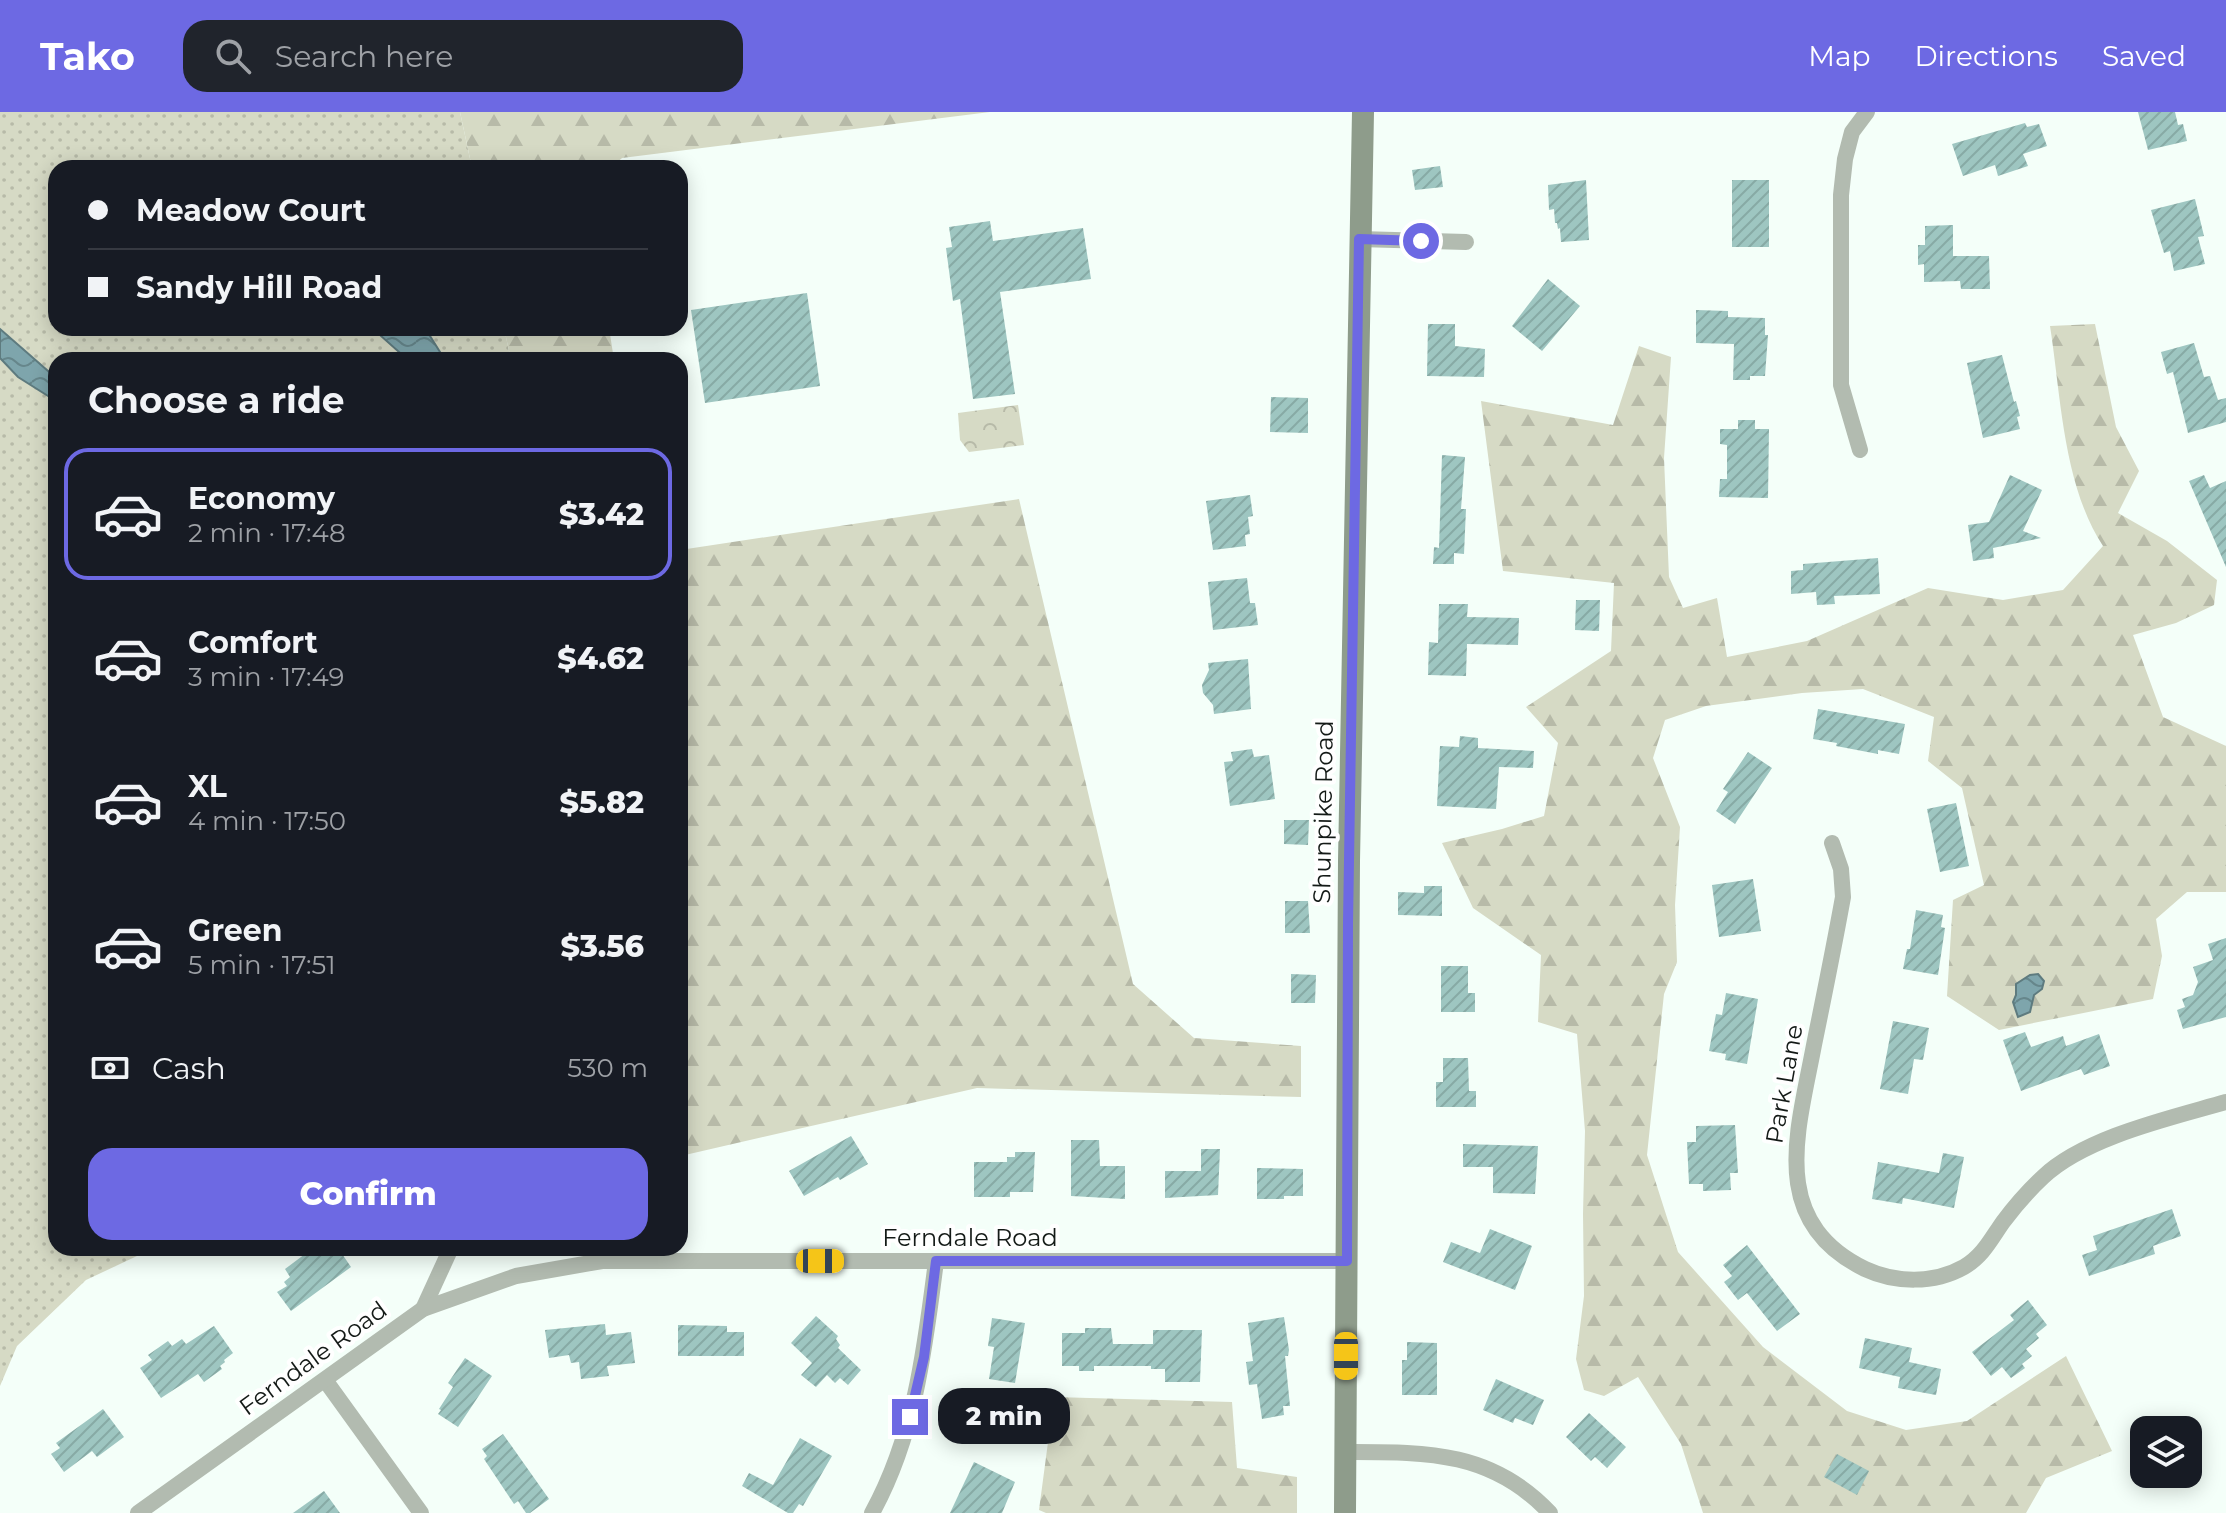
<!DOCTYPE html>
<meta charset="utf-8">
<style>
:root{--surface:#171b24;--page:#20242c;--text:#f1f3f6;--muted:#9ea1a6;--line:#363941;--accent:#6d69e3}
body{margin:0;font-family:Montserrat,sans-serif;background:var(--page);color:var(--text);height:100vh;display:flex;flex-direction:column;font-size:30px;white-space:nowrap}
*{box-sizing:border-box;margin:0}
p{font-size:26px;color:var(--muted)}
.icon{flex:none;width:44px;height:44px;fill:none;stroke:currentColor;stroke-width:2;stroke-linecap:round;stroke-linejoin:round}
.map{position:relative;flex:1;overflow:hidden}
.drawer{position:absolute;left:48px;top:240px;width:640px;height:904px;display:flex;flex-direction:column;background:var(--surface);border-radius:24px;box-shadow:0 4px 20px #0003}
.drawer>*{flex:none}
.hud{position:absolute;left:48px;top:48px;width:640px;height:176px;border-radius:24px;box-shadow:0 4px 20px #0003;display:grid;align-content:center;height:176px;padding:0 40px;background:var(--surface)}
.fabs{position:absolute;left:2130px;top:1304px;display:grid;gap:16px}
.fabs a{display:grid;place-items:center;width:72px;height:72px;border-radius:16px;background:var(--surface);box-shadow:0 4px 20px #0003;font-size:40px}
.end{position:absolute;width:36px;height:36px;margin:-18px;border:10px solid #6d69e3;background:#fff;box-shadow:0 0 0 4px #fff}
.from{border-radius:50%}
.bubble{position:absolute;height:56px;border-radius:24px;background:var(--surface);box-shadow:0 4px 20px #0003;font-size:26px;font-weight:800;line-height:56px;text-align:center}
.car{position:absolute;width:24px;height:48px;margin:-24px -12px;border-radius:10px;box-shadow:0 0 6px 2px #0007;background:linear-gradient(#f5c518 24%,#345 0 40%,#f5c518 0 76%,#345 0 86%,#f5c518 0)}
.hud b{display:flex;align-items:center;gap:28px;height:76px;font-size:30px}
.hud b+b{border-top:2px solid var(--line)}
.hud i{width:20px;height:20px;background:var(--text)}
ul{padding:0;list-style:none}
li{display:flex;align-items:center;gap:24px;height:132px;margin:0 16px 12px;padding:0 24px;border:4px solid transparent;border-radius:24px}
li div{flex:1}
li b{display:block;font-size:30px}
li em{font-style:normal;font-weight:800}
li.selected{border-color:var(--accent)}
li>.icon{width:72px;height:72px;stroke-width:1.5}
h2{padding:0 40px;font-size:36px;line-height:96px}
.pay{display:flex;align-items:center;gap:20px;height:88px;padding:0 40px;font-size:30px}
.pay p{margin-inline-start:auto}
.primary-button{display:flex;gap:16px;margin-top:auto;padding:16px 40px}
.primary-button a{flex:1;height:92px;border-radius:24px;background:var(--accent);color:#fff;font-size:32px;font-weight:800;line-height:92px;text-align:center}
header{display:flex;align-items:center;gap:48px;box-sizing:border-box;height:112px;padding:0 40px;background:var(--accent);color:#fff}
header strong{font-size:38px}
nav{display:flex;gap:44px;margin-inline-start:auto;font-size:28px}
.search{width:560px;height:72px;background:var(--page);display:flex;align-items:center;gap:20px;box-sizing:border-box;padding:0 28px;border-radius:24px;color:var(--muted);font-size:30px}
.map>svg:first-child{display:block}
.grass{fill:url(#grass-dots)}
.forest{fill:url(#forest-firs)}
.park{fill:url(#park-crowns)}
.water{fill:url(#water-waves);stroke:#5e7b7f;stroke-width:2}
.building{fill:url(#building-hatch)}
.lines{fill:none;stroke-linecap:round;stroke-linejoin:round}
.street{stroke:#b2bbb0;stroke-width:16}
.secondary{stroke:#8e9c8b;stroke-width:22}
.route{stroke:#6d69e3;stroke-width:10}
.labels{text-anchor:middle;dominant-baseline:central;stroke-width:8;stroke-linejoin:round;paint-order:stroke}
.street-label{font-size:24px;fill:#141a17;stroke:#fff}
</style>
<header>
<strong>Tako</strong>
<div class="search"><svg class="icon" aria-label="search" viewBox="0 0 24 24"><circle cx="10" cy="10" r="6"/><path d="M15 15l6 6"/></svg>Search here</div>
<nav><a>Map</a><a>Directions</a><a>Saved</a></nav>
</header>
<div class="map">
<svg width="2226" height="1401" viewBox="0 0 2226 1401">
<defs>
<pattern id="grass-dots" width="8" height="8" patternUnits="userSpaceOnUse" patternTransform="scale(2)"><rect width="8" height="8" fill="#d6dac5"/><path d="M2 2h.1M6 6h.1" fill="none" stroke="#b7baa8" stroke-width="1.8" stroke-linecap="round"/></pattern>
<pattern id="forest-firs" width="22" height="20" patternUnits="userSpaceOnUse" patternTransform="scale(2)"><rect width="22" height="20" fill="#d6dac5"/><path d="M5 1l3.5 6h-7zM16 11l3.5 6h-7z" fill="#b7baa8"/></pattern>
<pattern id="park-crowns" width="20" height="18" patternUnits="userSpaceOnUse" patternTransform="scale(2)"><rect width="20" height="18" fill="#d6dac5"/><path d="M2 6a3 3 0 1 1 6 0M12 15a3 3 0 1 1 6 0" fill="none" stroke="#b7baa8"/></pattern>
<pattern id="water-waves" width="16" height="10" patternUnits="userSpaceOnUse" patternTransform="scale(2)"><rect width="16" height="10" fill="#7ea5ac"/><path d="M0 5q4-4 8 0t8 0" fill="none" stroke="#66868b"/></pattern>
<pattern id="building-hatch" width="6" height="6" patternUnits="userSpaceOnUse" patternTransform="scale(2)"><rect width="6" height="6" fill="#9ec6c1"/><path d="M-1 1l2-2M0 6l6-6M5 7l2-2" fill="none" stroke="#87aaa5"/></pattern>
</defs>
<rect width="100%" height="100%" fill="#f4fff9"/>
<path class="grass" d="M0 0H460L472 56H56V216H504L511 248H56V1136H154L86 1168 17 1234 0 1274Z"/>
<g class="forest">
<path d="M460 0H990L622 46 611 56H472Z"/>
<path d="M2095 212 2116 315 2139 359 2118 401 2167 429 2217 468 2214 493 2176 511 2133 523 2163 605 2226 634V780H2187L2156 807 2162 844 2153 887 1999 918 1947 884 1953 788 1984 773 1962 676 1928 649 1934 605 1863 577 1802 581 1706 594 1665 608 1653 646 1680 715 1675 793 1677 850 1664 882 1647 1043 1678 1140 1763 1235 1847 1299 1906 1318 1967 1309 2066 1244 2112 1339 2046 1366 2026 1401H1703L1681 1332 1638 1265 1604 1284 1584 1278 1576 1247 1584 1184 1583 1102 1585 1019 1577 922 1538 910 1541 843 1473 796 1442 731 1502 717 1544 704 1558 631 1526 595 1611 539 1614 471 1503 459 1481 289 1613 313 1639 234 1671 245 1664 346 1669 465 1683 496 1717 486 1727 545 1807 529 1928 476 2003 488 2063 478 2103 434C2063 373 2061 284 2050 214Z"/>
<path d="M504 216H609L614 248H511Z"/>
<path d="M1019 387 1133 872 1194 926 1301 934V985L977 976 685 1043 680 1039V910L687 873 680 864V438Z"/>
<path d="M1054 1285 1232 1290 1237 1356 1297 1365V1401H1046L1039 1398Z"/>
</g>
<path class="park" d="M1018 293 1024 333 969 340 960 328 958 301Z"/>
<g class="water">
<path d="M361 216H425L445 248H408L380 223Z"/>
<path d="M0 217 56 266V289L18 265 0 246Z"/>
<path d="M2038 862 2044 869 2042 877 2034 883 2030 900 2018 905 2013 890 2016 883V872L2030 863Z"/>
</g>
<g class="building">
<path d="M2138 0H2175L2178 13 2183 12 2187 29 2148 38Z"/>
<path d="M2025 11 2027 15 2039 12 2047 34 2023 42 2028 54 1998 64 1995 53 1963 64 1952 32Z"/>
<path d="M1440 54 1443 75 1415 78 1412 58Z"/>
<path d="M1586 68 1589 128 1561 130 1560 116 1558 117 1557 111H1555L1554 97 1549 98 1548 73Z"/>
<rect x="1732" y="68" width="37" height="67"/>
<path d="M2195 87 2204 124 2198 125 2205 152 2174 159 2170 139 2164 141 2151 98Z"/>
<path d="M990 109 993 129 1083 116 1091 167 1000 180 1015 282 973 287 960 187 953 189 946 136 952 135 949 115Z"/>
<path d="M1953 113V144H1989L1990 177H1961L1960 169 1924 170V152L1918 153V133H1925V114Z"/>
<path d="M1548 167 1580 194 1542 239 1512 214Z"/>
<path d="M807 181 820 274 705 291 691 198Z"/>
<path d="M1696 198 1728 199V205L1765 206V223H1768L1765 264H1750V268H1733L1734 232 1696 231Z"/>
<path d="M1428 212H1455V234L1485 237 1484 265 1427 264Z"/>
<path d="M2194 231 2204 265 2210 264 2218 288 2226 286V310L2188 321 2173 260 2167 262 2161 240Z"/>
<path d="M2002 243 2014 290 2016 289 2020 304 2017 305 2020 317 1983 326 1967 251Z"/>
<path d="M1271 285 1308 286V321L1270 320Z"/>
<path d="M1738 308H1755V317H1769L1768 386 1719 385 1720 367H1727V333L1720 332V317H1738Z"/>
<path d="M1442 343 1465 345 1461 397H1466L1464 442 1454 441V452H1433L1434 435 1439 436Z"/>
<path d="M2010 363 2042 378 2023 419 2041 426 1993 436 1994 446 1973 449 1968 413 1989 410Z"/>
<path d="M2204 363 2210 376 2226 369V455L2189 369Z"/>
<path d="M1250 383 1253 404 1248 405 1250 422 1245 423 1246 434 1213 438 1206 389Z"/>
<path d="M1878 446 1880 482 1834 484 1835 492 1817 493 1816 480 1791 482V459L1803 458V452Z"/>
<path d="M1247 466 1250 491H1255L1258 513 1213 518 1208 470Z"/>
<path d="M1576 488H1600L1599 519 1575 518Z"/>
<path d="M1439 492H1468L1467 505 1519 506 1518 533 1467 532 1466 564 1428 563 1429 530 1438 531Z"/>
<path d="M1248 547 1251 597 1214 602 1213 593 1203 581 1202 573 1209 558 1208 551Z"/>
<path d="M1818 597 1905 612 1899 642 1878 638V642L1836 634 1837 631 1813 627Z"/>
<path d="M1460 624 1478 626V636L1534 639 1533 656 1499 655 1496 697 1437 694 1440 634 1459 635Z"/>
<path d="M1252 637 1254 645 1269 643 1275 687 1230 694 1224 650 1233 649 1231 640Z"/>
<path d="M1748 640 1772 656 1735 712 1716 699 1728 680 1723 677Z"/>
<path d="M1956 691 1969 754 1940 760 1927 697Z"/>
<path d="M1284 708H1309L1308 733 1284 732Z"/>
<path d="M1753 767 1761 819 1719 825 1712 773Z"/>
<path d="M1424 774H1442V804L1398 803V780L1424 781Z"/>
<path d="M1285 789H1308L1310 821H1285Z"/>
<path d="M1916 798 1943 803 1941 815 1945 816 1938 863 1903 857 1907 837H1910Z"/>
<path d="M2226 826V905L2183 917 2177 898 2185 895 2182 887 2193 883 2198 870 2193 855 2213 848 2208 832Z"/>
<path d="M1441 854H1468V881H1475V900H1441Z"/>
<path d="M1291 862 1316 863 1315 891H1291Z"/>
<path d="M1726 881 1758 887 1747 952 1725 948 1726 942 1709 939 1716 902 1722 903Z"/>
<path d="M1893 909 1929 916 1923 948 1914 947 1908 982 1880 977Z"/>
<path d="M2025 920 2031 935 2063 924 2066 934 2099 922 2110 954 2084 963 2081 957 2021 979 2003 928Z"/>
<path d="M1443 946H1468L1469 979H1476V995H1436V970H1443Z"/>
<path d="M1735 1013 1738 1061H1730L1731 1078 1703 1079V1072H1689L1687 1030H1696V1014Z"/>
<path d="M851 1024 868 1052 840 1068 838 1065 804 1084 789 1059Z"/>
<path d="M1071 1028H1099L1100 1054H1125V1087L1071 1084Z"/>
<path d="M1463 1032 1538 1034 1535 1082 1493 1081V1055H1463Z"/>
<path d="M1201 1037H1220L1218 1083 1165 1086V1059H1201Z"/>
<path d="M1015 1040H1035L1033 1080H1010V1085H974V1050H1007V1045H1015Z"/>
<path d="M1943 1041 1964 1045 1954 1096 1903 1086 1902 1092 1872 1087 1878 1050 1939 1061Z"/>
<path d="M1257 1056 1303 1057V1084H1284V1087H1257Z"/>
<path d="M2172 1097 2181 1124 2153 1134 2155 1142 2089 1164 2082 1143 2097 1138 2093 1124Z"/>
<path d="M1490 1117 1532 1134 1515 1178 1443 1150 1451 1130 1480 1141Z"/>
<path d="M1747 1133 1800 1202 1777 1219 1747 1181 1738 1188 1724 1170 1732 1164 1723 1153Z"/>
<path d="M313 1136H338L351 1155 291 1199 277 1180 287 1174 284 1170 290 1165 285 1157Z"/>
<path d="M2028 1188 2047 1213 2036 1222 2039 1226 2026 1237 2032 1244 2022 1252 2025 1256 2011 1266 2002 1255 1991 1264 1972 1240 2014 1208 2010 1203Z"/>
<path d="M816 1204 838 1224 836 1227 840 1233 838 1236 861 1258 848 1273 840 1266 835 1271 827 1263 816 1275 801 1263 812 1251 791 1231Z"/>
<path d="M1284 1205 1289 1238 1288 1244H1285L1290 1294H1283L1284 1303 1262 1307 1257 1272 1249 1273 1246 1250 1253 1249 1248 1211Z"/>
<path d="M992 1206 1025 1211 1015 1271 989 1267 994 1235 988 1234Z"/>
<path d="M605 1212 606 1223 631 1220 635 1251 607 1254 609 1264 581 1267 579 1250 571 1251 569 1243 549 1246 545 1218Z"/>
<path d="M678 1213 727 1214V1220H744V1244H678Z"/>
<path d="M214 1214 233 1241 224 1248 225 1250 220 1254 222 1257 204 1270 198 1262 161 1286 140 1256 152 1248 148 1243 168 1229 172 1234 182 1227 186 1232Z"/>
<path d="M1085 1216H1111L1113 1232H1153V1218H1202L1200 1270H1165V1257H1151V1254H1094V1259H1079V1254H1062V1221H1085Z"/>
<path d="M1865 1226 1912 1236 1909 1250 1941 1257 1936 1283 1898 1276 1900 1265 1859 1256Z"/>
<path d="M1407 1230 1437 1231V1283H1402V1248H1407Z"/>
<path d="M465 1246 492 1264 458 1315 438 1302 441 1298 439 1297 453 1275 448 1271Z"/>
<path d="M1496 1267 1544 1288 1533 1313 1515 1306 1513 1311 1483 1298Z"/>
<path d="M103 1297 124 1325 97 1345 92 1339 64 1360 51 1342 60 1336 56 1331Z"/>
<path d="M1589 1301 1626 1335 1607 1356 1595 1345 1591 1349 1566 1325Z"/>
<path d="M503 1322 549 1387 530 1401H526L518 1389 514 1392 484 1347 487 1344 482 1337Z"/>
<path d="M800 1326 832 1344 803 1394 799 1392 793 1401H788L742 1374 749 1361 773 1373Z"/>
<path d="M1837 1342 1869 1359 1857 1383 1824 1365Z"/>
<path d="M974 1350 1015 1370 1002 1401H950Z"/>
<path d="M324 1379 340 1401H293Z"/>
</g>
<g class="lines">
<g class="street">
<path d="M1359 127 1466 130"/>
<path d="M1860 338 1841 273V83L1845 47 1852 20 1867 0"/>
<path d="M1832 731 1841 757 1843 785C1834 835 1824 884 1814 933 1798 1019 1767 1109 1865 1157 1895 1171 1934 1172 1964 1155 1983 1144 1991 1127 2003 1110 2015 1094 2028 1079 2043 1065 2085 1025 2171 1006 2226 990"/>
<path d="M423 1197 451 1136"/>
<path d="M325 1268 421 1401"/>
<path d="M1345 1340C1424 1340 1491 1338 1550 1401"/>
<path d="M138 1401 423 1197 516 1164 602 1149H1347"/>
<path d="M872 1401C915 1323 925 1236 936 1149"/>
</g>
<path class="secondary" d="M1345 1401 1349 749 1363 0"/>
</g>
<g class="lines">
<path class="route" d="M910 1305 924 1245 936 1149H1347L1348 811 1359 127 1421 129"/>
</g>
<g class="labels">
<g class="street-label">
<text transform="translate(1323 700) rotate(-89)">Shunpike Road</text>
<text transform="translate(1784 972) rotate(-80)">Park Lane</text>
<text x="970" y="1125">Ferndale Road</text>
<text transform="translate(313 1246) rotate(-36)">Ferndale Road</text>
</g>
</g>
</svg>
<div class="fabs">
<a><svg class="icon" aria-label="layers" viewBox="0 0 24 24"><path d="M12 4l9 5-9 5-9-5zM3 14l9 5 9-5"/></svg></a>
</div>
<i class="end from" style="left:1421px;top:129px"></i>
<i class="end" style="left:910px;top:1305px"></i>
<div class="bubble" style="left:938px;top:1276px;width:132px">2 min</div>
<i class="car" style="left:820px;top:1149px;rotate:90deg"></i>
<i class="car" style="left:1346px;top:1244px;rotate:180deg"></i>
<div class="hud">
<b><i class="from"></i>Meadow Court</b>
<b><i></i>Sandy Hill Road</b>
</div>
<section class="drawer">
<h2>Choose a ride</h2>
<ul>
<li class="selected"><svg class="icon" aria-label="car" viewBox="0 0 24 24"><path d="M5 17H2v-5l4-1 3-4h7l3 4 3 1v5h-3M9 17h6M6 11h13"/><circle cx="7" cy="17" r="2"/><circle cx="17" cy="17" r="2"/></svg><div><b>Economy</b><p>2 min · 17:48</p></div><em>$3.42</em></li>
<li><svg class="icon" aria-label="car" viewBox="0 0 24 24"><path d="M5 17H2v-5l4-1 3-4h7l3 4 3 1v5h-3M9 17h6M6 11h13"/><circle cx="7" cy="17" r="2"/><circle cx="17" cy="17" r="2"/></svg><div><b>Comfort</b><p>3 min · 17:49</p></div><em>$4.62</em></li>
<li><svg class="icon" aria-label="car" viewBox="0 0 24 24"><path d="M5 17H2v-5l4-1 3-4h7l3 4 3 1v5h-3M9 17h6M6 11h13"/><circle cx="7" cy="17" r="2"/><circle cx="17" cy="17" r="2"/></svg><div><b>XL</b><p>4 min · 17:50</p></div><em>$5.82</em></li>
<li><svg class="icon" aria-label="car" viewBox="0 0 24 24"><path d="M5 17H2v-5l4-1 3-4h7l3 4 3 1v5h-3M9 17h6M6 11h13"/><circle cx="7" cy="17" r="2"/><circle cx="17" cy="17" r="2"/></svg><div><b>Green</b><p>5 min · 17:51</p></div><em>$3.56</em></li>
</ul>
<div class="pay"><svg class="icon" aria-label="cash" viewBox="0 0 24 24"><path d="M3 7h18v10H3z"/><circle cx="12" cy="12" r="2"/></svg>Cash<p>530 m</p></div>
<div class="primary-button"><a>Confirm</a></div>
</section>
</div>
